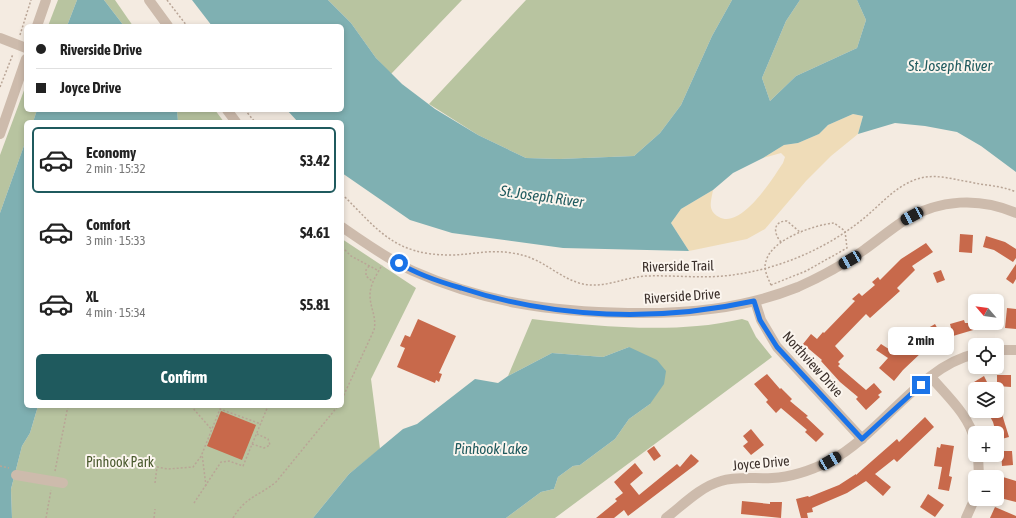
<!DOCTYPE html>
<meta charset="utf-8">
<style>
:root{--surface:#fff;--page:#f6f6f6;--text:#222;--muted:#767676;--line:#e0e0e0;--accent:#1f5a5e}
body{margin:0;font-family:"Asap Condensed",sans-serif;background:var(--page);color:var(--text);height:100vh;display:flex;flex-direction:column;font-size:15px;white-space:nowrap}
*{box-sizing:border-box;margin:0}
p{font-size:13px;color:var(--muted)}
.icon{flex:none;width:22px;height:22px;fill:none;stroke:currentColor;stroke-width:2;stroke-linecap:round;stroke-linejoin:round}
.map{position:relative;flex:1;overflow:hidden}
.drawer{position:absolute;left:24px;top:120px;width:320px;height:288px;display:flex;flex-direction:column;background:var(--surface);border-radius:6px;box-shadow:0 2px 6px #0003}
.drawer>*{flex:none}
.top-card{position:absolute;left:24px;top:24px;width:320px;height:88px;border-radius:6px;box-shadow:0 2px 6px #0003;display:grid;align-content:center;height:88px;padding:0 12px;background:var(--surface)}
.needle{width:26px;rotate:298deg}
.buttons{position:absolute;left:968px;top:294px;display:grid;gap:8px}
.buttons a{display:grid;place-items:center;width:36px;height:36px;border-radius:6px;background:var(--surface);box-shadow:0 2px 6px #0003;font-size:20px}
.end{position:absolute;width:18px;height:18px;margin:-9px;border:5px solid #1a73e8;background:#fff;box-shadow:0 0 0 2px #fff}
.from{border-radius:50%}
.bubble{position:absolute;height:28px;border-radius:6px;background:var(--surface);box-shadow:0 2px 6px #0003;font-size:13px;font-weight:700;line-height:28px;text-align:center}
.car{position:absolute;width:12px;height:24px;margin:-12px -6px;border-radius:5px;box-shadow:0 0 3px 1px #0007;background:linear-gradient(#222 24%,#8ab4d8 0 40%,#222 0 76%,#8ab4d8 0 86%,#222 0)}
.top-card b{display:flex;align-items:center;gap:14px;height:38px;font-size:15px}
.top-card b+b{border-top:1px solid var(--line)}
.top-card i{width:10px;height:10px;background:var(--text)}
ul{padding:7px 0 0;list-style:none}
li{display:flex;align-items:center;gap:12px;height:66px;margin:0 8px 6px;padding:0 4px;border:2px solid transparent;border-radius:6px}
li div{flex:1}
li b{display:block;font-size:15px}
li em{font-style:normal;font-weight:700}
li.current{border-color:var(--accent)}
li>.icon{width:36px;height:36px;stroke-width:1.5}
.button{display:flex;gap:8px;margin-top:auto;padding:8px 12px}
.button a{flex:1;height:46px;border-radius:6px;background:var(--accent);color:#fff;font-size:16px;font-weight:700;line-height:46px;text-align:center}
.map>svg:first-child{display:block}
.green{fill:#b8c4a0}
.sand{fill:#efdcb8}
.water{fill:#7fb0b2}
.building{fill:#c8694b}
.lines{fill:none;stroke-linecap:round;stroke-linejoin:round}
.path{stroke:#b9a596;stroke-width:1.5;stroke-dasharray:2 2;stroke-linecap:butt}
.minor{stroke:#cdbbac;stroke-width:10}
.route{stroke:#1a73e8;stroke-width:5}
.labels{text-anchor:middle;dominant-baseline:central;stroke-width:4;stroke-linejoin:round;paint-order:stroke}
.street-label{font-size:14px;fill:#3b302b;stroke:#fbf5ee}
.park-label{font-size:14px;fill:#4a5a2e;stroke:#fbf5ee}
.water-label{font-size:15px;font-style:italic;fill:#1f5a5e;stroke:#fbf5ee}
</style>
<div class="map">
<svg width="1016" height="518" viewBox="0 0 1016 518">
<rect width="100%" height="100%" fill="#f4ebe1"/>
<g class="green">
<path d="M58 0H77L67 26H48Z"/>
<path d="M104 0H115L133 26H124Z"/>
<path d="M328 0H462L391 74 376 58 351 23Z"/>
<path d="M526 0H732L712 36 681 105 660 133 634 156 559 159 526 158 478 135 429 104Z"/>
<path d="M800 0H857L866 20 857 48 796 76 770 101 762 78 786 21Z"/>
<path d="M26 85V110H37L33 122H26V140L0 213V155Z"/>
<path d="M177 110H215L224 122H178Z"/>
<path d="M342 239 416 288 371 379 380 449 349 474 313 518H12L11 489 22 446 30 433 38 406H342Z"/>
<path d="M532 319C583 325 646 331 697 326 712 325 727 322 742 319L748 321 756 337 772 357 555 518H506L541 492 554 489 558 477 573 466 580 465 615 439 629 419 650 404 629 347 603 357 552 353 508 376Z"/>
</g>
<path class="sand" d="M853 114 863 116 858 134 831 156 806 181 765 229 747 239 689 251 671 223 681 209 713 190C711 202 707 210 719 217 741 230 773 178 783 163L785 157 781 153 763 158 784 145 798 143 819 134 828 125Z"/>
<g class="water">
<path d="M77 0H104L124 26H67Z"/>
<path d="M192 0H328L351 23 376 58 402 84 435 109 478 135 526 158 559 159 634 156 660 133 681 105 712 36 732 0H800L786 21 762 78 770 101 796 76 857 48 866 20 857 0H1016V172L981 146 957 132 925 126 895 123 858 134 863 116 853 114 828 125 819 134 798 143 784 145 763 158 733 173 713 190 681 209 671 223 689 251 563 248 452 233 410 220 342 173V122H298L287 110H342V26H212Z"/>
<path d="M37 110H177L178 122H33Z"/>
<path d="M26 140V406H38L30 433 22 446 11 489 12 518H0V213Z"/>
<path d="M629 347 657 360 666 371 664 384 650 404 629 419 615 439 580 465 573 466 558 477 554 489 541 492 506 518H313L349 474 403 429 417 424 475 379 498 383 508 376 552 353 603 357Z"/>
</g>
<g class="building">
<path d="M960 234 973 235 972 253 959 252Z"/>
<path d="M986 236 1005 242 1016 249V258L1013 262 994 250 983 247Z"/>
<path d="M926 243 933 252 912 266 915 270 897 288 900 291 870 318 866 314 835 346 844 356 838 362 840 364 838 366 866 390 874 383 882 392 878 395 880 397 866 410 856 399 858 397 840 382 821 361 822 360 803 344 811 334 817 339 823 332 824 333 855 301 852 299 859 293 862 296 875 285 872 282 878 277 880 280 901 259Z"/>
<path d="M1016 264V279L1013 284 1006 279Z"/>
<path d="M941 270 945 280 937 283 933 273Z"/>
<path d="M1007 308 1016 309V329L1005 328Z"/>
<path d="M418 319 456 336 439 373 442 374 439 382 436 380 435 383 397 367 405 348 400 346 405 335 410 337Z"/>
<path d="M964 320 965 323H990V325L953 336 950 324Z"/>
<path d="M935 324 944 340 932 347 923 331Z"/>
<path d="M913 341 922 352 903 370 894 381 879 368 888 358 876 350 881 344 898 355Z"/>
<path d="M767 374 780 389 781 388 792 399 790 401 808 416 806 417 824 434 816 442 805 432 807 430 781 408 776 413 766 402 768 400 754 384Z"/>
<path d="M997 375H1011V387L997 386Z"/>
<path d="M984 376 989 386H986L988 389H974L972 385H969Z"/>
<path d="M221 411 256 425 242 460 207 446Z"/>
<path d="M987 411H1001L1009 437 998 440 993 422Z"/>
<path d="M925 417 934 427 897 462 894 459 875 474 891 487 883 496 866 481 847 493 812 508 813 512 807 513 808 518H801L796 499 808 496 809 497 839 485 856 474V475L897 439 899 442Z"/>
<path d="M751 429 764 445 751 455 743 446 748 442 743 436Z"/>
<path d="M941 444 954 446 949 476 952 477 949 491 938 489 942 467 934 466 937 447 940 448Z"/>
<path d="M654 446 661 456 654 461 647 451Z"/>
<path d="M1001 451H1012L1013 465 1002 466Z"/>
<path d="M691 454 699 461 695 465 628 516 624 510 614 518H596L617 501 615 499 623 493 614 482 635 463 643 473 630 484 639 495 677 464 680 467Z"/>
<path d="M1003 477 1016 481V502L1000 498 1002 492 998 491Z"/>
<path d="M928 494 944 505 935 517 920 507Z"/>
<path d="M742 501 770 504V502H782L781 518 741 514Z"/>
<path d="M995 507 1016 516V518H990Z"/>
</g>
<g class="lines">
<g class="path">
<path d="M167 0 187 26"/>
<path d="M20 35 31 0"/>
<path d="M0 87 13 54"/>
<path d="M245 110 255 122"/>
<path d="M342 194C378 230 394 255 450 255 472 255 489 249 512 253 542 257 554 275 579 283 603 290 623 277 647 276 675 275 704 279 732 275 779 269 826 249 863 219 879 206 893 189 912 181 932 172 950 179 970 182 986 186 1000 185 1016 192"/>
<path d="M781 242C773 233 773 221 787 221L801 233"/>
<path d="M342 247 351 256 379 271"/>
<path d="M369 266 366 270V276L373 282"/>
<path d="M771 285C768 278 763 269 766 261 772 239 814 225 834 223L845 231 847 248 806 271 771 285"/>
<path d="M342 399 374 330C377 317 370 308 370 295 370 284 377 274 382 265"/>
<path d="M191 406 212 430"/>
<path d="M252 444 264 448 270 445 268 439 257 434"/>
<path d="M0 466 9 468"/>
<path d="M55 471 68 406"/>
<path d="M155 483 157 467 168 469 193 467 202 455"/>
<path d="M206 486 202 454 220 409 261 424"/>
<path d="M194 503 221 462 229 461 243 466 268 406"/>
<path d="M46 518 51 490"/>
<path d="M154 518 155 509"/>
<path d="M233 518C245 497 259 496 276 482L338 406"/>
</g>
<g class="minor">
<path d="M149 0 168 26"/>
<path d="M37 26 46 0"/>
<path d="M0 38 26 48"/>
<path d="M227 110 236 122"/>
<path d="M0 134 26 59"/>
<path d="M342 227C362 241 391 261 413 271 483 302 551 312 628 313 686 314 743 309 798 287 821 277 844 264 864 250 878 240 891 229 905 220 939 199 980 197 1016 213"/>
<path d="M755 301 761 320 777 347 862 439"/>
<path d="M997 350H1016"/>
<path d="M931 377C947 396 969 415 975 441"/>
<path d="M978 455 979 477"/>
<path d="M16 475 63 483"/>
<path d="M666 518C683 505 700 487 721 481 737 476 755 479 772 478 792 477 812 470 830 461 880 435 920 366 975 354"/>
<path d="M966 518 975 498"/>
</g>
</g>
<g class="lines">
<path class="route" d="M399 263C418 275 440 282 461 288 555 319 658 322 754 301L760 320 777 347 862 439 921 385"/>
</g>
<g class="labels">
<g class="street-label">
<text transform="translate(678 266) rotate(-1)">Riverside Trail</text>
<text transform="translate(682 296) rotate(-4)">Riverside Drive</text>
<text transform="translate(813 364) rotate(48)">Northview Drive</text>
<text transform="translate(761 463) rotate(-5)">Joyce Drive</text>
</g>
<g class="park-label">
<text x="120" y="462">Pinhook Park</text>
</g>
<g class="water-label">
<text x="950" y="65">St. Joseph River</text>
<text transform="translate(542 196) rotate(8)">St. Joseph River</text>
<text x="491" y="448">Pinhook Lake</text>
</g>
</g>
</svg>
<div class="buttons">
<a><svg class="needle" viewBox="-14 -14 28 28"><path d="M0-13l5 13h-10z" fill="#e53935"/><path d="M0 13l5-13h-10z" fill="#767676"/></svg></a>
<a><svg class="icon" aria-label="locate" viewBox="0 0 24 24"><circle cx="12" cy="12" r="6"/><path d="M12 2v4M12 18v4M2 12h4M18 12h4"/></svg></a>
<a><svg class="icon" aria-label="layers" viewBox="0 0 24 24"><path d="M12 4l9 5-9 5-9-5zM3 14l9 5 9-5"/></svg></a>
<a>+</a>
<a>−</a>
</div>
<i class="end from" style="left:399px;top:263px"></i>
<i class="end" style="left:921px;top:385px"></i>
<div class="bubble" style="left:888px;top:327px;width:66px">2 min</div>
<i class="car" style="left:912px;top:216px;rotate:242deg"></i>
<i class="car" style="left:850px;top:260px;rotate:240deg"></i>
<i class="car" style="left:830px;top:461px;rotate:60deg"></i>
<div class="top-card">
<b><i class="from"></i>Riverside Drive</b>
<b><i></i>Joyce Drive</b>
</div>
<section class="drawer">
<ul>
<li class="current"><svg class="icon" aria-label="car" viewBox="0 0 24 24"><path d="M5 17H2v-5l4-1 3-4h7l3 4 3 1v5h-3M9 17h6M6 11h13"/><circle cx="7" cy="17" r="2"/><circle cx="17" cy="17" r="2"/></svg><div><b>Economy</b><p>2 min · 15:32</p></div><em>$3.42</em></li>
<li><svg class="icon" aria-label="car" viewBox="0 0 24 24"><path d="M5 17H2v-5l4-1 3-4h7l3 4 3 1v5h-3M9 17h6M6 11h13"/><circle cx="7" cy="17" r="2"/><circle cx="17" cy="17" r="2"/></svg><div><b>Comfort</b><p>3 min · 15:33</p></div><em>$4.61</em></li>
<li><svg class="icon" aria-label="car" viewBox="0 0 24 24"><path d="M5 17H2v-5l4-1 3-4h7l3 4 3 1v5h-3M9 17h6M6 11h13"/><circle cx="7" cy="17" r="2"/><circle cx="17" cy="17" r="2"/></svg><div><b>XL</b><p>4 min · 15:34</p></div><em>$5.81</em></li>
</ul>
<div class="button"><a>Confirm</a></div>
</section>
</div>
